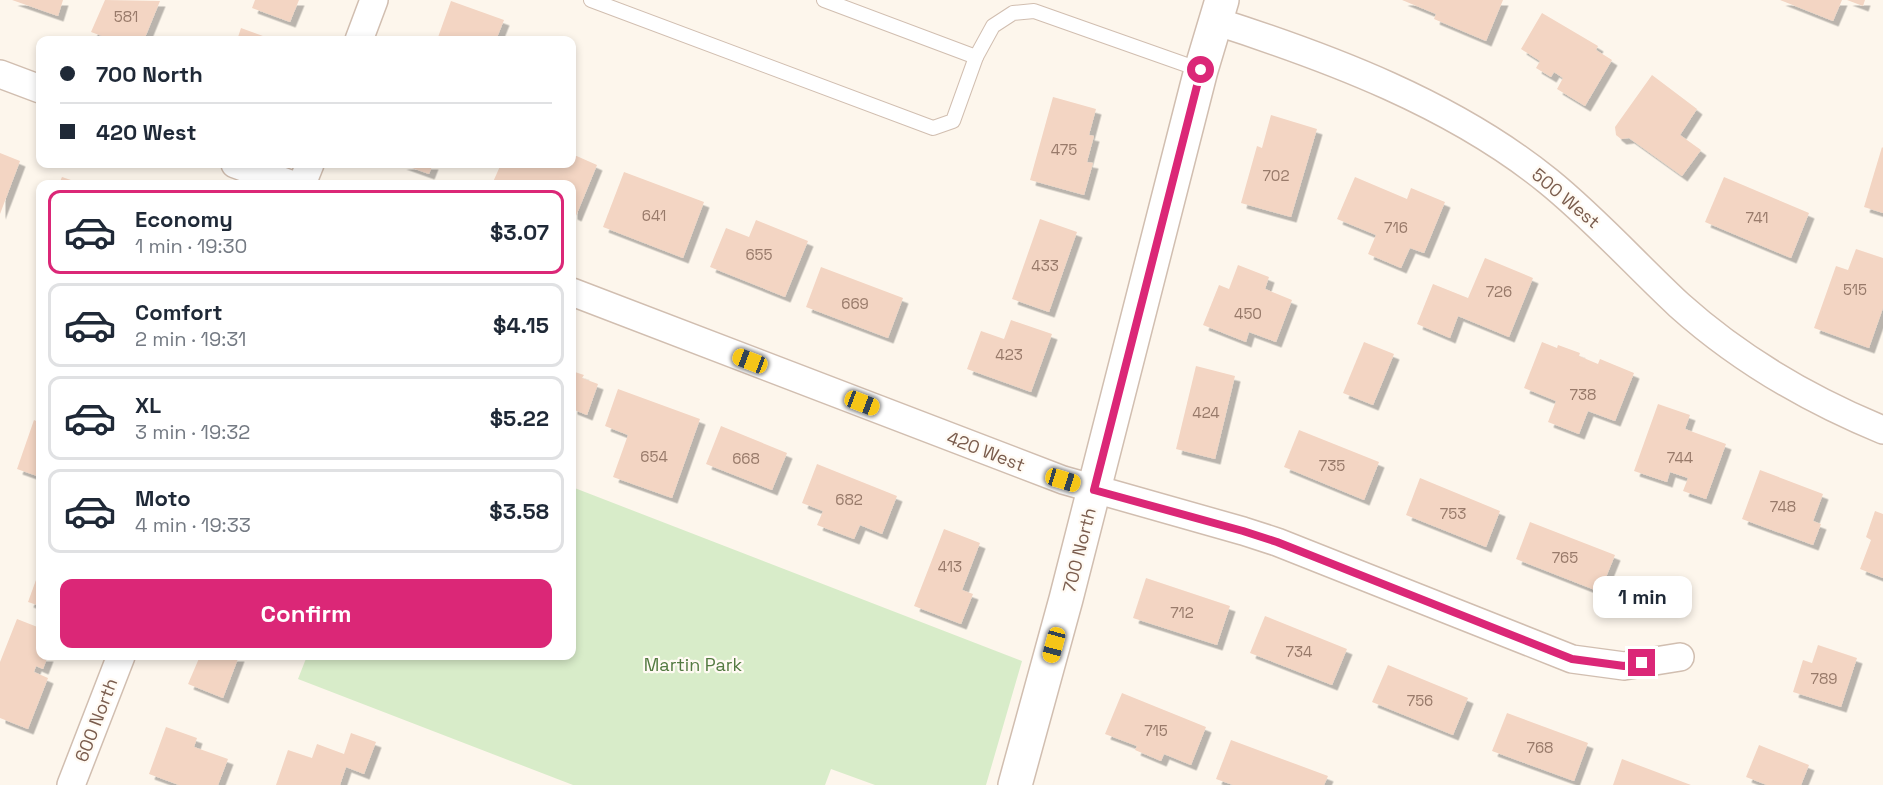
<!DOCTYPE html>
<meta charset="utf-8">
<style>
:root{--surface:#fff;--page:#f2f2f3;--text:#1f2937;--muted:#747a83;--line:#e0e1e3;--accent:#db2777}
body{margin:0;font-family:"Space Grotesk",sans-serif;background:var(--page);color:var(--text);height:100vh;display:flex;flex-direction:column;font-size:22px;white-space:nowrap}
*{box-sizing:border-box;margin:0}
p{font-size:20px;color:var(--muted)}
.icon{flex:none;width:33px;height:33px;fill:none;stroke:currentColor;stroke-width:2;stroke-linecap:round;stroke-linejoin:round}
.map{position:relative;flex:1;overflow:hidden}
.sheet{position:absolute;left:36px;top:180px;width:540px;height:480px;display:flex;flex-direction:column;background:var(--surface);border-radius:12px;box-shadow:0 3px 9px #0003}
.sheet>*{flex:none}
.hud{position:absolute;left:36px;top:36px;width:540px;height:132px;border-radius:12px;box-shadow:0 3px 9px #0003;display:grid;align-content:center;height:132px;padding:0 24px;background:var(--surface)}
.end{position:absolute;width:27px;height:27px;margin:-14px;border:8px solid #db2777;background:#fff;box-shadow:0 0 0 3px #fff}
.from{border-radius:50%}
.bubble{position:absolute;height:42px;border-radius:12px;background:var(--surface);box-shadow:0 3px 9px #0003;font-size:20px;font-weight:600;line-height:42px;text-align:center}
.car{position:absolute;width:18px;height:36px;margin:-18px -9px;border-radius:8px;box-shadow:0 0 4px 2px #0007;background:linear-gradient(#f5c518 24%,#345 0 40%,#f5c518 0 76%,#345 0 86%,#f5c518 0)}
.hud b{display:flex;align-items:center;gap:21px;height:57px;font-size:22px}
.hud b+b{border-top:2px solid var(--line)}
.hud i{width:15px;height:15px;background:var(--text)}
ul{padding:10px 0 0;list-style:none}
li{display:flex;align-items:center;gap:18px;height:84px;margin:0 12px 9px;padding:0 12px;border:3px solid var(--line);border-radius:12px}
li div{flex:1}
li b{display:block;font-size:22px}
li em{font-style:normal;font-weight:600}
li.on{border-color:var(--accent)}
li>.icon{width:54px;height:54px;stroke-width:1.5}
.cta{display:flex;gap:12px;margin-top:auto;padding:12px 24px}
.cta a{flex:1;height:69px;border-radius:12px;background:var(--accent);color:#fff;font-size:24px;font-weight:600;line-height:69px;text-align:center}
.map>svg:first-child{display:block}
.green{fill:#d8ecc9}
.building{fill:#f3d5c3;filter:url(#shadow)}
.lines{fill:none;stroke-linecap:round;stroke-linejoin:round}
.service-casing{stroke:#d1beb0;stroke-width:16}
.minor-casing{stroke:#d1beb0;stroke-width:30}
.tertiary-casing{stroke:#d1beb0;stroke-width:36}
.service{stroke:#fff;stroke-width:14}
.minor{stroke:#fff;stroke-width:27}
.tertiary{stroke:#fff;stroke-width:33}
.route{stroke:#db2777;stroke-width:8}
.labels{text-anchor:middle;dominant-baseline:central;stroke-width:4.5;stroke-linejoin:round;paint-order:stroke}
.number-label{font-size:15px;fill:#987a6a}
.street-label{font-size:18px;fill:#7a5c4d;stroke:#fffaf3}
.park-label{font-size:18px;fill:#537a41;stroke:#fffaf3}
</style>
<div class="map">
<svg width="1883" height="785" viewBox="0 0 1883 785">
<defs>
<filter id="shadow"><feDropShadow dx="5.5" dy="5.5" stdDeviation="0" flood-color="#0004"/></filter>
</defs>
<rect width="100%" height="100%" fill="#fdf6ec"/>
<path class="green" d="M572 487 1022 661 986 785H875L831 769 825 785H573L298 679 307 656H572Z"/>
<g class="building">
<path d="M12 0H63L58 16Z"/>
<path d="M105 0 160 1 144 40H113L91 32Z"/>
<path d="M255 0H299L290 22 252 8Z"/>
<path d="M1402 0H1503L1486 41 1434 19 1436 14Z"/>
<path d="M1780 0H1842L1833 21Z"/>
<path d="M1847 0H1865L1863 6Z"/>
<path d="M451 1 504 20 496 40H437Z"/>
<path d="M1542 13 1598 46 1596 50 1612 60 1585 106 1557 89 1563 78 1554 72 1551 77 1536 68 1540 61 1521 49Z"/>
<path d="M241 28 274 40H237Z"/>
<path d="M1652 75 1697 109 1680 135 1701 150 1682 176 1629 138 1621 139 1616 135 1615 127Z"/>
<path d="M1053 97 1096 109 1089 135 1094 136 1087 162 1093 163 1084 195 1030 180Z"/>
<path d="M1271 115 1317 129 1291 217 1241 203 1257 146 1262 148Z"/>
<path d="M1882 147 1883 148V213L1864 207Z"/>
<path d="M0 153 20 161 0 214Z"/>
<path d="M572 154 597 165 576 216 572 214V184H499L493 182 501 164H546L556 167 557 164H572Z"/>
<path d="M401 164H433L429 174Z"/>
<path d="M624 172 704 202 683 258 603 227Z"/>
<path d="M62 177 83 184H59Z"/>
<path d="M1355 177 1407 199 1411 188 1445 202 1424 253 1410 248 1401 268 1368 254 1376 235 1337 219Z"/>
<path d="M1724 177 1809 213 1791 258 1705 222Z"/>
<path d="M1040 219 1077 232 1049 312 1012 299Z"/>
<path d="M756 220 808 241 785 297 710 267 726 228 749 237Z"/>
<path d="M1856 249 1883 258V308L1869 348 1814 328 1836 266 1848 270Z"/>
<path d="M1485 258 1533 278 1509 337 1458 316 1450 338 1417 324 1433 284 1468 298Z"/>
<path d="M1238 265 1269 277 1265 289 1292 300 1276 342 1249 332 1246 342 1203 325 1219 285 1229 289Z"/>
<path d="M821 267 903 298 888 338 806 307Z"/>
<path d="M1011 320 1052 334 1031 392 967 369 981 331 1004 339Z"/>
<path d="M1364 342 1394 354 1373 405 1343 393Z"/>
<path d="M1542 342 1557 348 1558 345 1580 353 1579 356 1598 364 1600 359 1634 373 1615 421 1588 411 1579 434 1548 422 1556 401 1524 388Z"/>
<path d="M1196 366 1235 376 1215 459 1176 449Z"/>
<path d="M572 371 584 375 582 378 598 384 587 415 572 409Z"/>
<path d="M618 389 700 419 672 498 613 477 628 435 605 426Z"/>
<path d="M1658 404 1690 415 1685 429 1726 444 1706 499 1683 491 1688 478 1670 472 1667 482 1634 471Z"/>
<path d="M34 420 40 423V477L17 469Z"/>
<path d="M721 426 787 453 772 490 706 464Z"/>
<path d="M1299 430 1379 462 1364 500 1284 467Z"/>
<path d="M817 464 897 496 882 534 860 525 854 539 817 525 823 511 802 503Z"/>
<path d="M1760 470 1823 494 1813 521 1821 524 1813 545 1742 519Z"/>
<path d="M1420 478 1500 511 1486 547 1406 515Z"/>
<path d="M1875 511 1883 514V578L1860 569 1871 540 1866 537Z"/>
<path d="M1530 522 1615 555 1600 592 1516 559Z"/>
<path d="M944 529 980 543 962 590 973 594 961 624 914 606Z"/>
<path d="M40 569V606L28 602Z"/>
<path d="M1146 578 1230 606 1217 645 1133 618Z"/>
<path d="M1265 616 1347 649 1332 685 1250 653Z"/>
<path d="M17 619 40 628V656H48L43 669 36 666 34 672 48 678 28 729 0 718V662Z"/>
<path d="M1818 645 1857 658 1841 707 1793 692 1803 660 1812 663Z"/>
<path d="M200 656H239L223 698 188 684Z"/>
<path d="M1388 665 1468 698 1453 735 1372 702Z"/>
<path d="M1122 693 1206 727 1191 765 1164 754 1161 761 1135 750 1137 746 1105 734Z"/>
<path d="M1507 713 1588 743 1574 781 1492 751Z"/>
<path d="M166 727 197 738 194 747 228 759 218 785H179L149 774Z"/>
<path d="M351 733 376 742 364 774 346 767 340 785H276L288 750 312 758 317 744 344 754Z"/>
<path d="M1231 740 1328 776 1324 785H1233L1216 779Z"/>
<path d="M1759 745 1809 765 1801 785H1767L1746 777Z"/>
<path d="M1622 759 1691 785H1613Z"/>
</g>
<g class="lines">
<defs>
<g id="service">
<path d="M591 0 933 128 953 121 976 57"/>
<path d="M824 0 976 57 993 26 1013 13 1034 11 1201 70"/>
</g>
<g id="minor">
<path d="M1215 21C1330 58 1453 104 1548 181 1595 219 1635 264 1679 305 1738 358 1810 400 1883 430"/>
<path d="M359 40 374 0"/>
<path d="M0 74 40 89"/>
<path d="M235 164 290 184"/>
<path d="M302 184 310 164"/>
<path d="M572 292 1063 480 1243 531 1277 542 1572 659 1624 666 1680 657"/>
<path d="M71 785 121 656"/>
</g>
<path id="tertiary" d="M1015 785 1066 599 1201 70 1222 0"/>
</defs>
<use href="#service" class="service-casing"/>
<use href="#minor" class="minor-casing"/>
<use href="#tertiary" class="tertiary-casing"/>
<use href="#service" class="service"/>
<use href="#minor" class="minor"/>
<use href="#tertiary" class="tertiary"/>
</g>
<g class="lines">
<path class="route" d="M1201 70 1094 490 1243 531 1277 542 1572 659 1624 666 1642 663"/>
</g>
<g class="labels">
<g class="number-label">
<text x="126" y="16">581</text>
<text x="1064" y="149">475</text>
<text x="1276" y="175">702</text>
<text x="654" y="215">641</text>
<text x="1757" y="217">741</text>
<text x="1396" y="227">716</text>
<text x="759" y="254">655</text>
<text x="1045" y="265">433</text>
<text x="1855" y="289">515</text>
<text x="1499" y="291">726</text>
<text x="855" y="303">669</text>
<text x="1248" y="313">450</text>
<text x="1009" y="354">423</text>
<text x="1583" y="394">738</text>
<text x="1206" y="412">424</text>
<text x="654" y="456">654</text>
<text x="1680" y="457">744</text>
<text x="746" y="458">668</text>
<text x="1332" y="465">735</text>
<text x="849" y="499">682</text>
<text x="1783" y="506">748</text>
<text x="1453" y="513">753</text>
<text x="1565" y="557">765</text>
<text x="950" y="566">413</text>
<text x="1182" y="612">712</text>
<text x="1299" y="651">734</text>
<text x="1824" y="678">789</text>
<text x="1420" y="700">756</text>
<text x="1156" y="730">715</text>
<text x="1540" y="747">768</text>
</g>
<g class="street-label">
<text transform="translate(1566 198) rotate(40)">500 West</text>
<text transform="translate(986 451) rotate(21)">420 West</text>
<text transform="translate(1079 550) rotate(-76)">700 North</text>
<text transform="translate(96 720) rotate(-69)">600 North</text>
</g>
<g class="park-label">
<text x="693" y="664">Martin Park</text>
</g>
</g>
</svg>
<i class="end from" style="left:1201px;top:70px"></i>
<i class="end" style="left:1642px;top:663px"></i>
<div class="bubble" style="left:1593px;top:576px;width:99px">1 min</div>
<i class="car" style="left:750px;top:361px;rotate:291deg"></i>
<i class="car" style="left:862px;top:403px;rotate:111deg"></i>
<i class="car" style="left:1063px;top:480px;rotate:107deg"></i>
<i class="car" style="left:1054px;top:645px;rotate:195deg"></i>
<div class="hud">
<b><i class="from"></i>700 North</b>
<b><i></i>420 West</b>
</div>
<section class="sheet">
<ul>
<li class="on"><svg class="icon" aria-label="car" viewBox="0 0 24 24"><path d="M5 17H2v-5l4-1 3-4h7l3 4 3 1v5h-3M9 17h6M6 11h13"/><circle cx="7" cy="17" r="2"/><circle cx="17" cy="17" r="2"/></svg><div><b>Economy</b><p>1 min · 19:30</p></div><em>$3.07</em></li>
<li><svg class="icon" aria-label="car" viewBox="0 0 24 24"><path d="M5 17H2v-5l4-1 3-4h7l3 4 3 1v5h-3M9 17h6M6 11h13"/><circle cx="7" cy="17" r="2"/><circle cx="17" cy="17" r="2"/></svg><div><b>Comfort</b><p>2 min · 19:31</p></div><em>$4.15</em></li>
<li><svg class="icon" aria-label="car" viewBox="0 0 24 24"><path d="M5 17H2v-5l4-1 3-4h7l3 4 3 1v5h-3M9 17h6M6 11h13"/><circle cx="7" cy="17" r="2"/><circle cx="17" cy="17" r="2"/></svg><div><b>XL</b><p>3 min · 19:32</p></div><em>$5.22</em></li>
<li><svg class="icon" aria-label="car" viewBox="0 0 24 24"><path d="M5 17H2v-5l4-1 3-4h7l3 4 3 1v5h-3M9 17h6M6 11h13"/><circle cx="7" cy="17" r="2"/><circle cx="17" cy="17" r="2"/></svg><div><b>Moto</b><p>4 min · 19:33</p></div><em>$3.58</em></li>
</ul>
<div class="cta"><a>Confirm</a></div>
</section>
</div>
